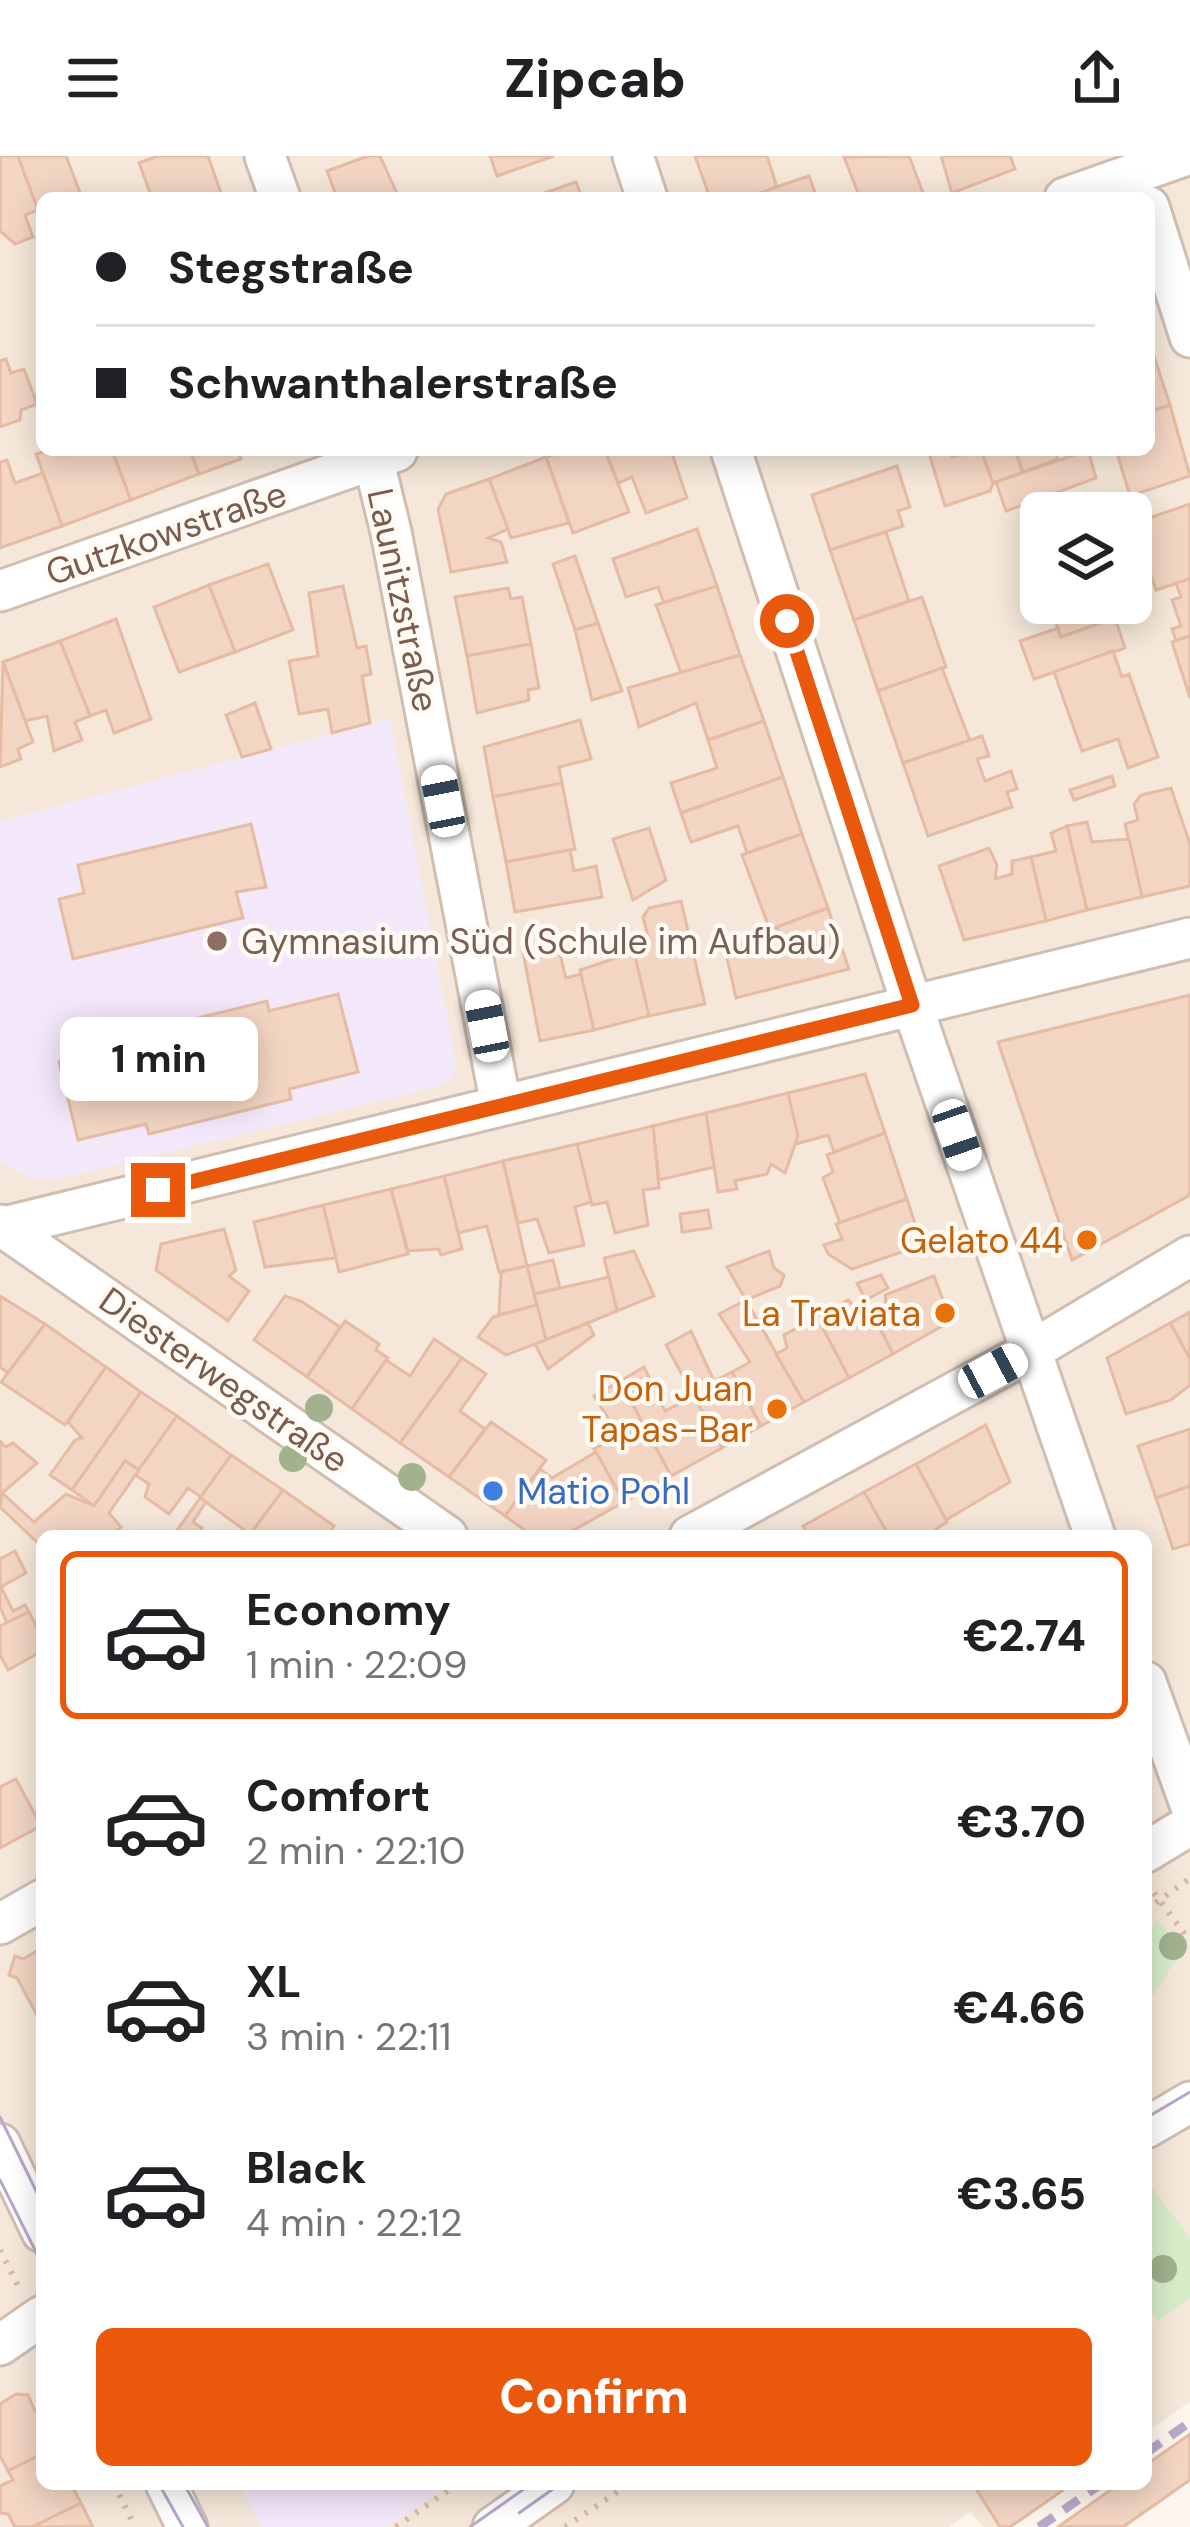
<!DOCTYPE html>
<meta charset="utf-8">
<style>
:root{--surface:#fff;--page:#f2f2f2;--text:#202124;--muted:#757577;--line:#e0e0e0;--accent:#ea580c}
body{margin:0;font-family:"DM Sans",sans-serif;background:var(--page);color:var(--text);height:100vh;display:flex;flex-direction:column;font-size:45px;white-space:nowrap}
*{box-sizing:border-box;margin:0}
p{font-size:39px;color:var(--muted)}
.icon{flex:none;width:66px;height:66px;fill:none;stroke:currentColor;stroke-width:2;stroke-linecap:round;stroke-linejoin:round}
.map{position:relative;flex:1;overflow:hidden}
.sheet{position:absolute;left:36px;top:1374px;width:1116px;height:960px;display:flex;flex-direction:column;background:var(--surface);border-radius:18px;box-shadow:0 6px 30px #0003}
.sheet>*{flex:none}
.banner{position:absolute;left:36px;top:36px;width:1119px;height:264px;border-radius:18px;box-shadow:0 6px 30px #0003;display:grid;align-content:center;height:264px;padding:0 60px;background:var(--surface)}
.buttons{position:absolute;left:1020px;top:336px;display:grid;gap:24px}
.buttons a{display:grid;place-items:center;width:132px;height:132px;border-radius:18px;background:var(--surface);box-shadow:0 6px 30px #0003;font-size:60px}
.end{position:absolute;width:54px;height:54px;margin:-27px;border:15px solid #ea580c;background:#fff;box-shadow:0 0 0 6px #fff}
.from{border-radius:50%}
.bubble{position:absolute;height:84px;border-radius:18px;background:var(--surface);box-shadow:0 6px 30px #0003;font-size:39px;font-weight:800;line-height:84px;text-align:center}
.car{position:absolute;width:36px;height:72px;margin:-36px -18px;border-radius:15px;box-shadow:0 0 9px 3px #0007;background:linear-gradient(#fff 24%,#345 0 40%,#fff 0 76%,#345 0 86%,#fff 0)}
.banner b{display:flex;align-items:center;gap:42px;height:114px;font-size:45px}
.banner b+b{border-top:3px solid var(--line)}
.banner i{width:30px;height:30px;background:var(--text)}
ul{padding:21px 0 0;list-style:none}
li{display:flex;align-items:center;gap:36px;height:168px;margin:0 24px 18px;padding:0 36px;border:6px solid transparent;border-radius:18px}
li div{flex:1}
li b{display:block;font-size:45px}
li em{font-style:normal;font-weight:800}
li.active{border-color:var(--accent)}
li>.icon{width:108px;height:108px;stroke-width:1.5}
.button{display:flex;gap:24px;margin-top:auto;padding:24px 60px}
.button a{flex:1;height:138px;border-radius:18px;background:var(--accent);color:#fff;font-size:48px;font-weight:800;line-height:138px;text-align:center}
header{display:flex;justify-content:space-between;align-items:center;height:156px;padding:0 60px;background:var(--surface);font-size:54px;font-weight:800}
.map>svg:first-child{display:block}
.residential{fill:#f5e8da;fill-rule:evenodd}
.education{fill:#f3e8fa}
.green{fill:#d8ecc9}
.building{fill:#f3d5c3;stroke:#e6bba3;stroke-width:3}
.lines{fill:none;stroke-linecap:round;stroke-linejoin:round}
.minor-casing{stroke:#d1beb0;stroke-width:45}
.path{stroke:#d9b8a5;stroke-width:6;stroke-dasharray:3 9;stroke-linecap:butt}
.minor{stroke:#fff;stroke-width:39}
.tram{stroke:#b9a8c9;stroke-width:3}
.rail{stroke:#b9a8c9;stroke-width:9;stroke-dasharray:18 12;stroke-linecap:butt}
.tree{fill:#a0b28e}
.route{stroke:#ea580c;stroke-width:15}
.education-dot{fill:#8d6e63;stroke:#fffaf3;stroke-width:4.5}
.food-dot{fill:#e8710a;stroke:#fffaf3;stroke-width:4.5}
.shop-dot{fill:#3f7fe0;stroke:#fffaf3;stroke-width:4.5}
.labels{text-anchor:middle;dominant-baseline:central;stroke-width:9;stroke-linejoin:round;paint-order:stroke}
.street-label{font-size:36px;fill:#7a5c4d;stroke:#fffaf3}
.education-label{font-size:36px;fill:#785e54;stroke:#fffaf3;text-anchor:start}
.food-label{font-size:36px;fill:#c56008;stroke:#fffaf3;text-anchor:end}
.shop-label{font-size:36px;fill:#366cbe;stroke:#fffaf3;text-anchor:start}
</style>
<header><svg class="icon" aria-label="menu" viewBox="0 0 24 24"><path d="M4 6h16M4 12h16M4 18h16"/></svg>Zipcab<svg class="icon" aria-label="share" viewBox="0 0 24 24"><path d="M12 15V3M7 8l5-5 5 5M5 13v7h14v-7"/></svg></header>
<div class="map">
<svg width="1190" height="2371" viewBox="0 0 1190 2371">
<rect width="100%" height="100%" fill="#fdf6ec"/>
<path class="residential" d="M0 0H1190V2246L1146 2276V1380H42V2328H1072L1010 2371H984L970 2356 949 2371H0ZM42 42H1149V294H42ZM1041 357H1131V447H1041Z"/>
<g class="education">
<path d="M390 562 456 906 453 921 441 930 59 1023 28 1022 0 1004V665Z"/>
<path d="M240 2328H450L388 2371H261Z"/>
</g>
<g class="green">
<path d="M1157 1764 1181 1789 1180 1798 1146 1850V1776Z"/>
<path d="M1146 2023 1190 2082V2143L1158 2165 1146 2148Z"/>
</g>
<g class="building">
<path d="M0 0H18L38 54 25 59 33 81 15 88 0 75Z"/>
<path d="M18 0H66L82 42H42L38 54Z"/>
<path d="M158 0H208L222 40 152 42 139 7Z"/>
<path d="M368 0H380L399 42H337L327 15Z"/>
<path d="M490 0H554L497 20Z"/>
<path d="M695 0H767L777 31 746 42H710Z"/>
<path d="M909 0 925 42H860L844 1Z"/>
<path d="M941 0H1010L1015 13 952 37Z"/>
<path d="M809 20 817 42H746L785 28Z"/>
<path d="M576 26 582 42H530Z"/>
<path d="M1149 185 1170 249 1149 256Z"/>
<path d="M6 203 11 217 24 213 37 248 21 254 20 264 0 271V205Z"/>
<path d="M1170 249 1190 320 1130 340 1116 294H1149V256Z"/>
<path d="M49 294 58 299 112 294 131 344 62 370 36 298Z"/>
<path d="M112 294H190L199 318 131 344Z"/>
<path d="M190 294H238L241 303 199 318Z"/>
<path d="M567 294H605L629 356 573 377 546 301Z"/>
<path d="M605 294H671L687 342 646 357 632 321 618 327Z"/>
<path d="M928 294H949L952 301 981 294 993 327 990 335 945 350Z"/>
<path d="M981 294H1015L1023 316 993 327Z"/>
<path d="M1015 294H1054L1058 303 1023 316Z"/>
<path d="M1088 294 1096 322 1006 355 996 326Z"/>
<path d="M546 301 569 367 511 382 489 323Z"/>
<path d="M7 304 15 327 43 317 62 370 0 392V306Z"/>
<path d="M897 310 910 351 898 355 903 370 830 394 812 339Z"/>
<path d="M489 323 508 373 488 382 501 386 507 406 451 416 438 353 446 338Z"/>
<path d="M1190 348V423L1156 434 1134 367Z"/>
<path d="M697 373 717 430 664 447 658 431 626 441 613 403Z"/>
<path d="M886 376 909 445 854 464 830 394Z"/>
<path d="M575 400 598 467 575 474 553 408Z"/>
<path d="M268 408 293 474 235 496 209 429Z"/>
<path d="M1190 423V480L1176 485 1172 473 1181 470 1172 444 1181 441 1176 427Z"/>
<path d="M209 429 235 496 179 516 154 451Z"/>
<path d="M343 430 357 492 366 490 371 518 362 520 370 567 332 577 328 553 299 558 289 505 318 500 309 437Z"/>
<path d="M717 430 740 499 681 517 656 449Z"/>
<path d="M508 432 511 443 522 441 531 488 467 500 455 441Z"/>
<path d="M922 441 946 511 878 535 854 464Z"/>
<path d="M1049 447H1110L1115 462 1061 481Z"/>
<path d="M1115 462 1125 492 1034 523 1020 485 1058 472 1061 481Z"/>
<path d="M116 463 151 563 114 577 106 554 90 560 60 485Z"/>
<path d="M598 467 622 535 592 544 575 474Z"/>
<path d="M1190 480V542L1172 486Z"/>
<path d="M60 485 90 560 75 566 82 584 54 595 47 560 25 565 3 506Z"/>
<path d="M531 488 539 532 528 534 529 544 477 557 467 500Z"/>
<path d="M1113 495 1122 521 1129 518 1158 601 1128 612 1118 583 1082 595 1054 516Z"/>
<path d="M740 499 764 565 708 584 696 547 639 571 628 532Z"/>
<path d="M3 506 33 586 18 593 21 603 0 611Z"/>
<path d="M942 512 970 585 903 607 878 535Z"/>
<path d="M255 547 271 593 242 601 226 559Z"/>
<path d="M580 564 591 603 559 611 562 627 493 641 484 591Z"/>
<path d="M764 565 783 621 681 657 671 627 717 612 708 584Z"/>
<path d="M982 580 989 600 977 603 985 625 1011 615 1017 633 1007 636 1012 651 928 680 903 607Z"/>
<path d="M1112 620 1115 630 1074 644 1070 634Z"/>
<path d="M783 621 802 678 747 697 738 670 691 686 681 657Z"/>
<path d="M562 627 575 693 506 706 493 641Z"/>
<path d="M1171 632 1190 688V730L1142 741 1125 668 1138 664 1134 648 1141 639Z"/>
<path d="M1087 666 1092 686 1129 683 1142 741 1087 754 1067 670Z"/>
<path d="M251 668 266 731 236 736 243 762 73 803 59 743 84 737 78 709Z"/>
<path d="M1067 670 1087 754 1046 765 1031 701 1056 695 1051 677Z"/>
<path d="M649 672 666 724 633 744 613 683Z"/>
<path d="M802 678 828 752 770 774 742 699Z"/>
<path d="M989 692 997 709 995 723 1012 718V705L1031 701 1046 765 964 784 939 710Z"/>
<path d="M570 694 574 715 596 710 602 741 515 756 506 706Z"/>
<path d="M681 745 705 848 649 860 632 789 649 784 643 761 649 752Z"/>
<path d="M828 752 849 813 736 842 725 793 744 787 758 798 783 792 777 771Z"/>
<path d="M557 787 566 822 581 818 594 874 540 885 523 796Z"/>
<path d="M634 796 649 860 594 874 580 814Z"/>
<path d="M338 838 358 916 289 933 291 943 149 978 146 968 78 984 59 906 128 889 125 880 267 845 269 855Z"/>
<path d="M1190 839V1039L1072 1104 998 886Z"/>
<path d="M865 918 885 977 834 996 828 979 796 988 788 937Z"/>
<path d="M788 937 798 980 785 1017 771 1008 767 1018 735 1025 737 1033 718 1036 706 957Z"/>
<path d="M706 957 714 1011 659 1024 653 970Z"/>
<path d="M653 970 659 1032 643 1034 648 1069 615 1077 607 1046 592 1049 577 988Z"/>
<path d="M885 977 907 1043 840 1067 823 1022 833 1016 827 999Z"/>
<path d="M577 988 591 1046 575 1051 584 1089 549 1097 537 1063 518 1067 503 1005Z"/>
<path d="M503 1005 527 1110 499 1116 487 1070 458 1077 444 1020Z"/>
<path d="M444 1020 462 1093 441 1099 439 1093 408 1095 391 1033Z"/>
<path d="M391 1033 408 1098 339 1116 323 1049Z"/>
<path d="M907 1043 922 1089 852 1113 828 1098 824 1089 842 1083 836 1068Z"/>
<path d="M323 1049 336 1102 265 1111 254 1066Z"/>
<path d="M708 1054 711 1072 682 1076 680 1058Z"/>
<path d="M224 1073 236 1114 229 1120 249 1135 228 1165 156 1114 161 1088Z"/>
<path d="M634 1095 654 1140 617 1155 604 1102Z"/>
<path d="M769 1095 774 1112 784 1119 780 1130 746 1144 727 1111Z"/>
<path d="M553 1104 560 1132 534 1138 527 1110Z"/>
<path d="M527 1110 537 1149 499 1159 501 1116Z"/>
<path d="M881 1119 888 1132 866 1144 857 1127Z"/>
<path d="M934 1120 951 1165 893 1198 872 1155 886 1148 885 1139Z"/>
<path d="M609 1121 617 1155 546 1184 534 1138Z"/>
<path d="M0 1140 45 1168 8 1217 0 1211Z"/>
<path d="M285 1140 301 1145 340 1171 307 1221 254 1184Z"/>
<path d="M746 1144 804 1246 761 1270 732 1216 750 1206 719 1158Z"/>
<path d="M848 1144 857 1152 867 1147 893 1198 849 1222 817 1161Z"/>
<path d="M537 1149 546 1184 506 1199 478 1181 493 1161Z"/>
<path d="M1190 1156V1203L1170 1167Z"/>
<path d="M817 1161 849 1222 804 1246 776 1198 787 1192 784 1179Z"/>
<path d="M345 1165 379 1188 376 1194 388 1202 352 1253 307 1221Z"/>
<path d="M588 1167 594 1179 548 1213 535 1188Z"/>
<path d="M1170 1167 1190 1203V1229L1171 1244 1126 1258 1107 1202Z"/>
<path d="M45 1168 106 1211 65 1269 1 1226Z"/>
<path d="M691 1175 714 1225 732 1216 761 1270 722 1292 666 1189Z"/>
<path d="M434 1183 462 1202 400 1287 352 1253 386 1204 410 1220Z"/>
<path d="M462 1202 486 1218 460 1255 485 1273 449 1321 400 1287Z"/>
<path d="M106 1211 141 1236 72 1334 50 1319 75 1284 82 1282 68 1266Z"/>
<path d="M644 1211 665 1255 694 1240 722 1292 671 1320 620 1225Z"/>
<path d="M620 1225 671 1320 624 1346 594 1293 619 1279 594 1240Z"/>
<path d="M141 1236 177 1260 139 1314 125 1305 94 1350 72 1334Z"/>
<path d="M177 1260 231 1299 201 1341 188 1332 169 1358 145 1341 149 1328 135 1319Z"/>
<path d="M491 1266 546 1304 505 1360 449 1321Z"/>
<path d="M986 1269 1010 1326 946 1364 916 1308Z"/>
<path d="M1190 1273V1330L1156 1342 1138 1290Z"/>
<path d="M0 1285 5 1291 13 1287 37 1307 0 1339Z"/>
<path d="M596 1296 624 1346 563 1380H533L505 1360 540 1313 552 1322Z"/>
<path d="M231 1299 283 1334 250 1378 200 1342Z"/>
<path d="M125 1305 139 1314 109 1357 121 1371 111 1380H42V1391L0 1351 2 1337 34 1366 66 1338 94 1350Z"/>
<path d="M916 1308 947 1366 926 1380H889L864 1336Z"/>
<path d="M1190 1330V1388L1173 1393 1156 1342Z"/>
<path d="M283 1334 334 1370 328 1380H249Z"/>
<path d="M864 1336 889 1380H809L803 1370Z"/>
<path d="M200 1342 206 1346 193 1366 202 1372 197 1380H173Z"/>
<path d="M15 1395 26 1417 1 1431 13 1455 25 1449 29 1456 7 1467 0 1451V1403Z"/>
<path d="M29 1456 42 1481V1495L8 1514 0 1499V1470Z"/>
<path d="M16 1623 41 1670 0 1692V1631Z"/>
<path d="M42 1792V1864L40 1865 17 1822 9 1819 15 1800 23 1803Z"/>
<path d="M16 2238 28 2239 35 2255 42 2251V2298L8 2315 0 2300V2248Z"/>
<path d="M1190 2278V2324L1123 2371H1058L1119 2328H1146V2309Z"/>
<path d="M42 2298V2328H71L81 2347 32 2371H15L8 2358 0 2357V2330L13 2324 8 2315Z"/>
<path d="M973 2328H1057L1062 2335 1010 2371H1000Z"/>
<path d="M81 2347 93 2371H32Z"/>
</g>
<g class="lines">
<defs>
<g id="minor">
<path d="M265 0 280 42"/>
<path d="M633 0 647 42"/>
<path d="M1065 42 1184 0"/>
<path d="M1149 51 1190 181"/>
<path d="M371 294 391 376 501 949"/>
<path d="M731 294 912 849 1095 1380"/>
<path d="M0 435 397 295"/>
<path d="M0 1069 447 1380"/>
<path d="M0 1072 1190 782"/>
<path d="M690 1380 1031 1195 1190 1100"/>
<path d="M1146 1526 1190 1648"/>
<path d="M1146 1696 1190 1669"/>
<path d="M0 1768 42 1744"/>
<path d="M1146 1972 1190 1946"/>
<path d="M0 1988 42 2076"/>
<path d="M0 2189 42 2160"/>
<path d="M166 2328 187 2371"/>
<path d="M493 2371 554 2328"/>
</g>
</defs>
<use href="#minor" class="minor-casing"/>
<g class="path">
<path d="M1154 1737 1190 1785"/>
<path d="M1146 1754 1190 1722"/>
<path d="M0 2094 20 2134"/>
<path d="M114 2328 135 2371"/>
<path d="M396 2371 457 2328"/>
<path d="M565 2371 629 2328"/>
</g>
<use href="#minor" class="minor"/>
<g class="tram">
<path d="M0 1961 42 2047"/>
<path d="M1146 1962 1190 1936"/>
<path d="M0 2024 42 2108"/>
<path d="M159 2328 183 2371"/>
<path d="M184 2328 208 2371"/>
<path d="M519 2357 560 2328"/>
<path d="M470 2371 531 2328"/>
</g>
<g class="rail">
<path d="M1146 2297 1190 2266"/>
<path d="M1039 2371 1101 2328"/>
</g>
</g>
<g class="tree">
<circle cx="319" cy="1252" r="14"/>
<circle cx="293" cy="1302" r="14"/>
<circle cx="412" cy="1321" r="14"/>
<circle cx="1173" cy="1790" r="14"/>
<circle cx="1163" cy="2113" r="14"/>
</g>
<g class="lines">
<path class="route" d="M158 1034 912 849 787 465"/>
</g>
<circle class="education-dot" cx="217" cy="785" r="12"/>
<g class="food-dot">
<circle cx="1087" cy="1084" r="12"/>
<circle cx="945" cy="1157" r="12"/>
<circle cx="777" cy="1253" r="12"/>
</g>
<circle class="shop-dot" cx="493" cy="1335" r="12"/>
<g class="labels">
<g class="street-label">
<text transform="translate(166 377) rotate(-19)">Gutzkowstraße</text>
<text transform="translate(403 444) rotate(78)">Launitzstraße</text>
<text transform="translate(224 1224) rotate(35)">Diesterwegstraße</text>
</g>
<g class="education-label">
<text x="241" y="785">Gymnasium Süd (Schule im Aufbau)</text>
</g>
<g class="food-label">
<text x="1063" y="1084">Gelato 44</text>
<text x="921" y="1157">La Traviata</text>
<text x="753" y="1232">Don Juan<tspan x="753" dy="41">Tapas-Bar</tspan></text>
</g>
<g class="shop-label">
<text x="517" y="1335">Matio Pohl</text>
</g>
</g>
</svg>
<div class="buttons">
<a><svg class="icon" aria-label="layers" viewBox="0 0 24 24"><path d="M12 4l9 5-9 5-9-5zM3 14l9 5 9-5"/></svg></a>
</div>
<i class="end from" style="left:787px;top:465px"></i>
<i class="end" style="left:158px;top:1034px"></i>
<div class="bubble" style="left:60px;top:861px;width:198px">1 min</div>
<i class="car" style="left:443px;top:645px;rotate:349deg"></i>
<i class="car" style="left:487px;top:870px;rotate:349deg"></i>
<i class="car" style="left:957px;top:979px;rotate:161deg"></i>
<i class="car" style="left:993px;top:1215px;rotate:62deg"></i>
<div class="banner">
<b><i class="from"></i>Stegstraße</b>
<b><i></i>Schwanthalerstraße</b>
</div>
<section class="sheet">
<ul>
<li class="active"><svg class="icon" aria-label="car" viewBox="0 0 24 24"><path d="M5 17H2v-5l4-1 3-4h7l3 4 3 1v5h-3M9 17h6M6 11h13"/><circle cx="7" cy="17" r="2"/><circle cx="17" cy="17" r="2"/></svg><div><b>Economy</b><p>1 min · 22:09</p></div><em>€2.74</em></li>
<li><svg class="icon" aria-label="car" viewBox="0 0 24 24"><path d="M5 17H2v-5l4-1 3-4h7l3 4 3 1v5h-3M9 17h6M6 11h13"/><circle cx="7" cy="17" r="2"/><circle cx="17" cy="17" r="2"/></svg><div><b>Comfort</b><p>2 min · 22:10</p></div><em>€3.70</em></li>
<li><svg class="icon" aria-label="car" viewBox="0 0 24 24"><path d="M5 17H2v-5l4-1 3-4h7l3 4 3 1v5h-3M9 17h6M6 11h13"/><circle cx="7" cy="17" r="2"/><circle cx="17" cy="17" r="2"/></svg><div><b>XL</b><p>3 min · 22:11</p></div><em>€4.66</em></li>
<li><svg class="icon" aria-label="car" viewBox="0 0 24 24"><path d="M5 17H2v-5l4-1 3-4h7l3 4 3 1v5h-3M9 17h6M6 11h13"/><circle cx="7" cy="17" r="2"/><circle cx="17" cy="17" r="2"/></svg><div><b>Black</b><p>4 min · 22:12</p></div><em>€3.65</em></li>
</ul>
<div class="button"><a>Confirm</a></div>
</section>
</div>
